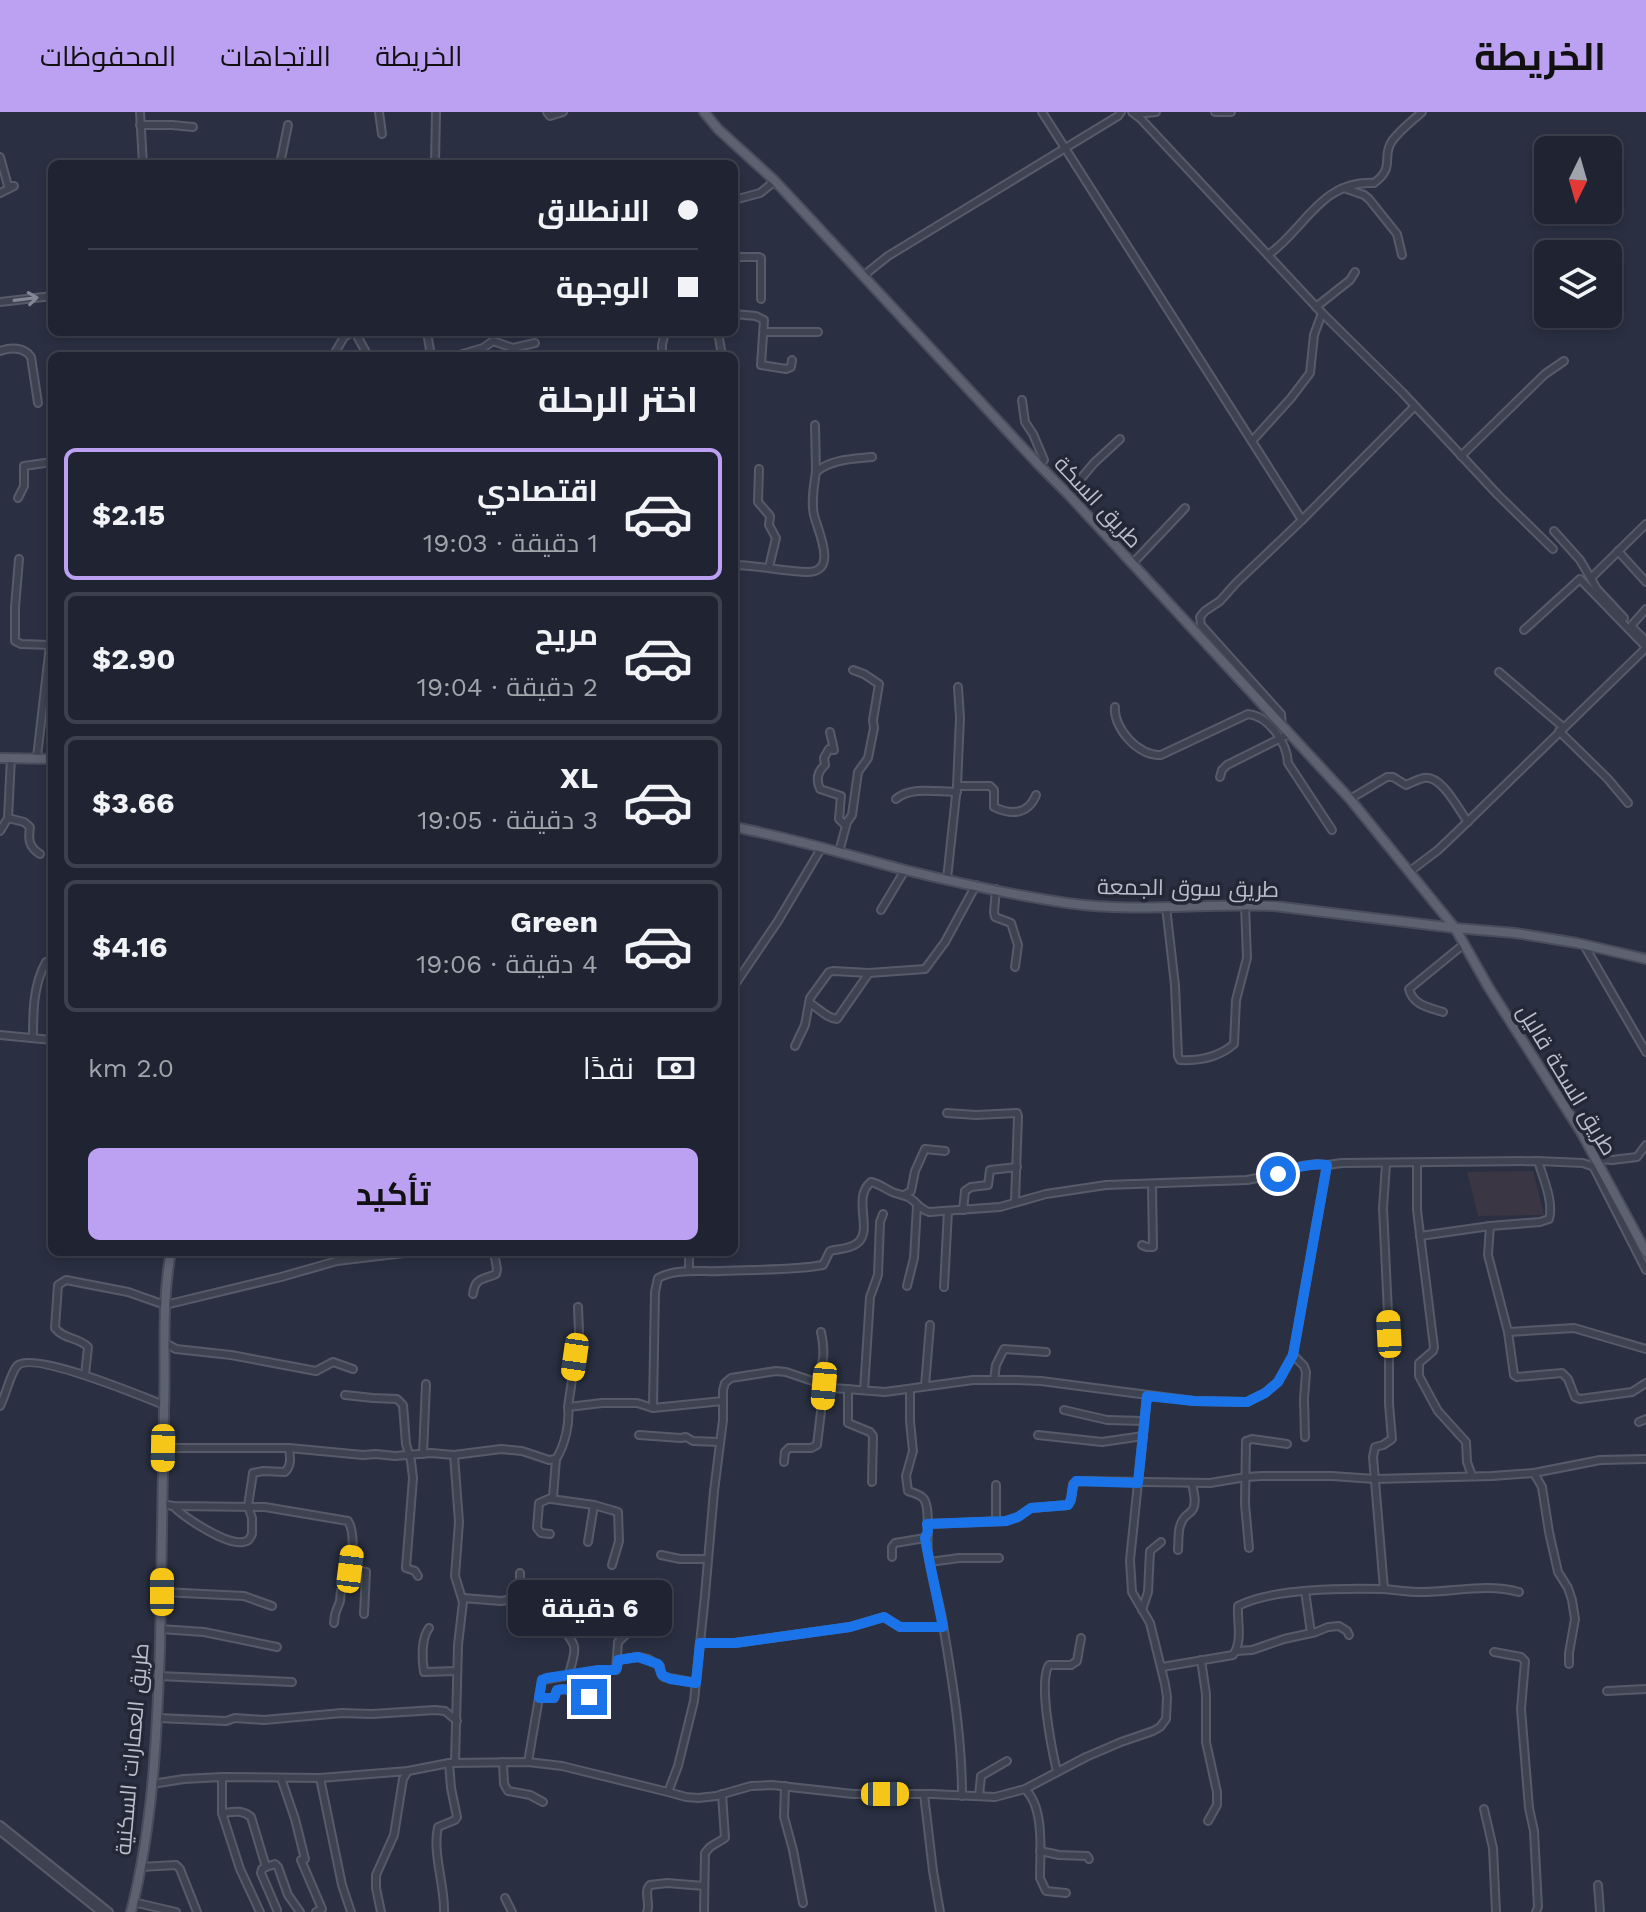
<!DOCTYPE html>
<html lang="ar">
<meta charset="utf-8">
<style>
:root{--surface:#202432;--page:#2d303e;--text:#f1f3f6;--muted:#a2a4ac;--line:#3d414d;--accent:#bca0f2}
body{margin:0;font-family:"Work Sans",Cairo,sans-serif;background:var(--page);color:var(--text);direction:rtl;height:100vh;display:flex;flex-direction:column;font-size:30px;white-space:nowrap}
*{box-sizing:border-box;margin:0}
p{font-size:26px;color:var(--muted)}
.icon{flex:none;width:44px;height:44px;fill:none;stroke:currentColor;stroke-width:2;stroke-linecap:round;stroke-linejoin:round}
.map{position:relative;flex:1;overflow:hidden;direction:ltr}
.side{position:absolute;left:48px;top:240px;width:690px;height:904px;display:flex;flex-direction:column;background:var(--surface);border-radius:12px;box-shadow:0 4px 12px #0003,0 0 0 2px var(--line);direction:rtl}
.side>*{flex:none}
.banner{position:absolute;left:48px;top:48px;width:690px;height:176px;border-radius:12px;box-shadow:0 4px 12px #0003,0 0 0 2px var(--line);direction:rtl;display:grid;align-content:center;height:176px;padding:0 40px;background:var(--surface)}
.needle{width:52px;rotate:185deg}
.tools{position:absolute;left:1534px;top:24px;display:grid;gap:16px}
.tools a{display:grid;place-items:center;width:88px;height:88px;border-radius:12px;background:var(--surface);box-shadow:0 4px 12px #0003,0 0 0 2px var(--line);font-size:40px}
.end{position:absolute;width:36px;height:36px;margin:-18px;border:10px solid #1a73e8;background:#fff;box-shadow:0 0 0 4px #fff}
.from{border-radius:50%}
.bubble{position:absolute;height:56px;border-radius:12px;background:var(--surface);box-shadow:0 4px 12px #0003,0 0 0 2px var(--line);font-size:26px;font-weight:700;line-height:56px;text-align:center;direction:rtl}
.car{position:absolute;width:24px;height:48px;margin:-24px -12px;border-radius:10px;box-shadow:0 0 6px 2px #0007;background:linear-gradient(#f5c518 24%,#345 0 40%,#f5c518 0 76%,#345 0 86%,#f5c518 0)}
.banner b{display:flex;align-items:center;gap:28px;height:76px;font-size:30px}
.banner b+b{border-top:2px solid var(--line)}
.banner i{width:20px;height:20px;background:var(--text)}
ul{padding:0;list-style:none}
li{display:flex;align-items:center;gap:24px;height:132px;margin:0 16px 12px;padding:0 24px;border:4px solid var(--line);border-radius:12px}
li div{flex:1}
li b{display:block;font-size:30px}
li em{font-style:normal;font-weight:700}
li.current{border-color:var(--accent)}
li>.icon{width:72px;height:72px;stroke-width:1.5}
h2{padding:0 40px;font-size:36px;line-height:96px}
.pay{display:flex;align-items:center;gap:20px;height:88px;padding:0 40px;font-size:30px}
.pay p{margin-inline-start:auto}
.button{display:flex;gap:16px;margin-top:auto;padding:16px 40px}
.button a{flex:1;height:92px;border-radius:12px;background:var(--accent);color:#111;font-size:32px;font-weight:700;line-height:92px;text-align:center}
header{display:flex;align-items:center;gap:48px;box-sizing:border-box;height:112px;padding:0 40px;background:var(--accent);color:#111}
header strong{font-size:38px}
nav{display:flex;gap:44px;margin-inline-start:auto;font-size:28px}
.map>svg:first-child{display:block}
.medical{fill:#3a3643}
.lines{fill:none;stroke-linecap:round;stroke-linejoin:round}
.minor-casing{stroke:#575b69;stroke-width:10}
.major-casing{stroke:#484c5b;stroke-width:12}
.minor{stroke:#3e4352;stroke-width:6}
.major{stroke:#5d6271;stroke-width:8}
.oneway{stroke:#838795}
.route{stroke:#1a73e8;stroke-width:10}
.labels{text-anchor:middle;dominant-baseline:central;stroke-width:7;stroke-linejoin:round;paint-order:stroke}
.street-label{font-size:22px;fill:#bcbfcb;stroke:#232837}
</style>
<header>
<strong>الخريطة</strong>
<nav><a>الخريطة</a><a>الاتجاهات</a><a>المحفوظات</a></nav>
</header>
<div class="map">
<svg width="1646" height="1800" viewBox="0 0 1646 1800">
<rect width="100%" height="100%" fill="#2a3042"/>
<path class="medical" d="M1533 1059 1544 1103 1478 1104 1467 1060Z"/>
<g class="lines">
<defs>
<g id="minor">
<path d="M140 0 143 52"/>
<path d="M379 0 382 22"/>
<path d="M547 0 550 4 563 0"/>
<path d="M1042 0 1302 408 1414 295"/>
<path d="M1132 0 1141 7 1322 201 1402 280 1498 383 1553 437"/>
<path d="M1215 0H1231"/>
<path d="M1136 2 1156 0"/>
<path d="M140 13H172L193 15"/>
<path d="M0 45 8 74H14L0 81"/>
<path d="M280 52 288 13"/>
<path d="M435 52 436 0"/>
<path d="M1344 76 1364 83 1369 87 1397 122 1402 143"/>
<path d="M734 88 760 81 775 69"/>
<path d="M1268 143C1305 117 1321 68 1374 71 1396 55 1381 45 1392 29 1400 18 1412 9 1422 0"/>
<path d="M734 145H759L761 146V187"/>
<path d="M863 164 888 144 1118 4 1121 0"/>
<path d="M0 190 52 184"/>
<path d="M1316 195 1350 168 1355 160"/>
<path d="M734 202 756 204 764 208 761 253 786 257 791 255 792 248"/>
<path d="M355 220 368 244"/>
<path d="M427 220 431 244"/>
<path d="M718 220 722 244"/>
<path d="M764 220H818"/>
<path d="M0 239C11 235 24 235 31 245L38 291"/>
<path d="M333 244 344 225 352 220"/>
<path d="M456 244 483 236 493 229 513 236 535 231"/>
<path d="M662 244V233L665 220"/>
<path d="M1022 288 1025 310 1033 322 1044 348 1039 353"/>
<path d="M815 313 816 360"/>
<path d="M1253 328 1291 286 1310 261 1314 223 1322 201"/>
<path d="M1461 344 1545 262 1564 249"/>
<path d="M759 357 758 390 770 404 769 413 776 426 769 455"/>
<path d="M1068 382 1094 351 1120 327"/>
<path d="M18 386 24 374V354L52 350"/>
<path d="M1554 419 1580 448 1597 477 1624 506"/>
<path d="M1618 439 1646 470"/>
<path d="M19 447 15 495V529L21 532 50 533 37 645"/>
<path d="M1132 452 1185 396"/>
<path d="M734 453C759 453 784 460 808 460 839 460 817 417 814 403 811 390 814 373 816 360 831 347 853 347 872 345"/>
<path d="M1591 466 1646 412"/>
<path d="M1631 514 1646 497"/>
<path d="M1634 517 1646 529"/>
<path d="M1524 518 1580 467 1646 535"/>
<path d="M1499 560 1563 615"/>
<path d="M1115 595C1113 616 1139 645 1161 643L1248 602C1269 604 1287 631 1288 651L1332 718"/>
<path d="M1282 615 1281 602 1201 513 1200 505 1205 499 1220 489 1236 471 1302 408"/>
<path d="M1559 619 1608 667 1628 691"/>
<path d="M830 620 834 638 829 637 824 646 825 653C817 660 816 668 820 677L841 684 839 707 846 714"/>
<path d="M1220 665 1222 658 1227 653 1289 622"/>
<path d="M957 674H990L994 678V695C1011 703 1028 703 1036 683"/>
<path d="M896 687C911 674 938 680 957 680"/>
<path d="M1350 687 1387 665H1393L1406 673C1411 671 1418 667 1424 666 1442 663 1458 697 1468 710"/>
<path d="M8 706 24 710 30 715C28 728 29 735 40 742"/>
<path d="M0 719 8 706 11 646"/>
<path d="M839 740 847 710 852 703 858 660 868 646 874 616 873 608 879 572 864 562 853 558"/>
<path d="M1409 760 1438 738 1457 720 1646 536"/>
<path d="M947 767 957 674 960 606 958 575"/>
<path d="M996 777 994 800 995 805 1011 811 1018 833 1015 855"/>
<path d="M1166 795 1175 873 1178 944 1180 948C1199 949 1219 945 1234 932L1236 888 1247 846 1245 793"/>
<path d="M881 798 905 758"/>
<path d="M1584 833 1646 940"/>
<path d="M734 874 778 809 822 735"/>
<path d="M809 891C819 896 826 906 837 907L869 861"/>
<path d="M1443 900C1428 895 1413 893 1409 877L1464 832"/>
<path d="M0 923 52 928"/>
<path d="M33 926C33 901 33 873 46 850"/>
<path d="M795 934 805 913 810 886 829 860 833 859 869 861 925 857 945 830 976 773"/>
<path d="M947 1001 976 1003 1017 1001 1018 1004 1015 1089"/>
<path d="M1596 1047 1612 1048 1637 1045 1646 1033"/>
<path d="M1538 1049C1543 1066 1554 1090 1549 1107L1540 1110 1490 1114 1488 1143 1508 1220 1514 1263 1517 1265 1562 1261 1568 1267 1575 1285 1580 1287 1632 1280 1646 1271"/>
<path d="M1417 1051V1098L1434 1235 1433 1239 1419 1251V1264L1433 1290 1438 1299 1466 1330 1467 1350 1472 1364"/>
<path d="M1593 1054 1646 1158"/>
<path d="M904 1083 911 1079 915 1059 925 1037 945 1039"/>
<path d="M963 1098 965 1079 971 1075 988 1073 990 1058 1017 1055"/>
<path d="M1420 1124 1490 1114"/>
<path d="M1142 1133 1147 1135H1153L1152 1072"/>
<path d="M689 1159V1140"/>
<path d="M907 1174 914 1146 917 1094"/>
<path d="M944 1175 948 1099"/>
<path d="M473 1182C475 1165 483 1168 496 1162L497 1157 494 1140"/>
<path d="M1508 1220 1574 1216 1646 1237"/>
<path d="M165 1231 176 1237 231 1243 316 1259 333 1250 353 1257"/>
<path d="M1293 1243 1304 1254 1306 1260 1304 1287 1305 1325"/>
<path d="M85 1263 88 1235C79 1225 64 1228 55 1216L58 1173 66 1168 128 1180 165 1193 281 1165 337 1149 413 1140"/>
<path d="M994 1268 996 1253 1004 1237 1046 1240"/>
<path d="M814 1270C825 1252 825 1239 821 1220"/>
<path d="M925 1274 930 1213"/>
<path d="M848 1277V1311L870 1320 873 1324 872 1370"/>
<path d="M864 1278 870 1185 878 1163 880 1110 883 1102"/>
<path d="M910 1278V1309L913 1339 906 1364 908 1379C913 1381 920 1382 924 1387 931 1398 926 1428 928 1441 931 1463 938 1485 942 1507 952 1566 962 1624 962 1684"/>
<path d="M345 1283 373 1286 397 1287 403 1293 406 1332 411 1349 413 1366 406 1456 415 1459 418 1464"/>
<path d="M1147 1284 1130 1448 1132 1480 1150 1511 1165 1572 1167 1585 1166 1607 1160 1615 1153 1619 1121 1630 1086 1645 1025 1677 995 1685 932 1682H853L772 1673 751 1674 716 1684 698 1686 686 1685 668 1680 678 1654 694 1589 705 1483 714 1379 723 1308V1278L725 1271 731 1266 776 1259 786 1260 833 1276 885 1280 973 1268H1015L1041 1269 1194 1289 1247 1290 1265 1281 1278 1270 1293 1243 1327 1053 1342 1051 1538 1049 1583 1051 1600 1057"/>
<path d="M0 1294C6 1283 10 1262 17 1254 32 1238 143 1285 164 1293"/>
<path d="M568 1295 579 1220 578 1195"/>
<path d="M653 1296 655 1180 658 1166C676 1156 700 1160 721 1159 755 1157 789 1159 823 1153L830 1139C838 1137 849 1137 856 1132 875 1120 851 1086 871 1070 880 1072 887 1078 895 1081 898 1082 905 1084 908 1085 916 1089 919 1097 929 1100L1000 1095 1046 1082 1106 1073 1247 1068 1278 1062 1302 1054 1317 1052 1327 1053"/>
<path d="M1064 1298 1107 1308 1144 1309"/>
<path d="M1639 1310 1646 1307"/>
<path d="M639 1323 681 1326 686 1325 693 1329 720 1330"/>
<path d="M1038 1323 1102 1330 1143 1324"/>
<path d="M163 1336H289L363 1343 376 1342 395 1344 431 1341 454 1343 501 1337 522 1339 549 1348 556 1347C565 1333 570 1311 568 1295L602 1291H637L653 1296 723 1289"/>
<path d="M423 1342 426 1272"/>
<path d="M454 1343 459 1410 455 1464 463 1490 458 1533 455 1651"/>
<path d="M784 1350 785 1340 789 1336H811L817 1333 824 1274"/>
<path d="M1534 1361 1542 1375 1549 1420 1558 1460 1568 1476 1572 1488 1575 1507 1569 1541V1552"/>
<path d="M996 1373V1409"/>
<path d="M551 1387 594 1393 618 1400 619 1429 612 1453"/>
<path d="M162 1392 173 1394 265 1395 348 1409C356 1421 352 1454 348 1468 346 1472 343 1475 341 1479 340 1483 341 1488 339 1492 335 1501 335 1502 334 1511"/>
<path d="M173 1394C185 1406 226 1433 243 1430 249 1429 249 1428 252 1422V1406L248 1394 253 1361 263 1359 285 1360C292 1353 290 1345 289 1336"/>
<path d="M927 1412 1006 1409 1018 1405 1031 1396 1068 1393 1071 1388 1073 1372 1078 1369 1210 1371 1246 1365 1262 1364H1332L1375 1367 1492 1364 1534 1361 1600 1348 1646 1347"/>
<path d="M550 1422 541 1421 537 1416 539 1391 553 1385 556 1347"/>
<path d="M588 1430 594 1393"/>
<path d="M1249 1436 1245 1392 1246 1329 1252 1327 1287 1332"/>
<path d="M1178 1438C1179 1427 1177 1415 1184 1406 1186 1403 1191 1401 1193 1397 1197 1390 1193 1378 1192 1371"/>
<path d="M661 1443 680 1447H708"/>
<path d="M892 1445V1435L895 1431 925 1426"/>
<path d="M930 1450 959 1446H999"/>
<path d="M350 1457 366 1460 364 1502"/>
<path d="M1384 1477 1373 1345 1375 1335 1383 1333 1392 1327 1389 1292V1222L1383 1096 1386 1052"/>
<path d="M1305 1479 1311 1521"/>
<path d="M162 1480 244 1484 272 1494"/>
<path d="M463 1486 501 1489 520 1486 523 1479 520 1469V1461"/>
<path d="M1142 1498 1148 1480 1150 1439 1161 1430"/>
<path d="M564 1515C566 1523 572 1527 574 1534 576 1543 570 1555 569 1563"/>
<path d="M429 1516C421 1526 422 1548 424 1560L457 1559"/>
<path d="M160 1517 204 1520 277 1535"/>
<path d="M700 1531H735L850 1515 884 1505 900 1515H943"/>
<path d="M1237 1539 1252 1538 1284 1527 1316 1520 1328 1515 1339 1514 1347 1519 1349 1523"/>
<path d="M1494 1540 1521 1545 1525 1549 1521 1597 1529 1696 1534 1719 1538 1795 1536 1800"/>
<path d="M618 1548 638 1545 648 1547 660 1554 661 1561 664 1565 696 1571"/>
<path d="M1201 1548 1206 1582V1630L1217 1680V1693L1208 1709"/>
<path d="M1162 1555 1233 1543C1243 1529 1237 1510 1238 1494 1273 1476 1344 1476 1384 1477 1396 1478 1408 1480 1421 1480 1454 1480 1487 1471 1519 1480"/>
<path d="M159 1564 292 1570"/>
<path d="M1607 1579 1646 1577"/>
<path d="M539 1586H554L557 1578C570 1575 577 1581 589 1585"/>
<path d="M158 1606 226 1609 235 1606 264 1608 342 1601 372 1602 435 1598 445 1599 457 1609"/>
<path d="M503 1650 504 1672 508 1679 530 1683 543 1690"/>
<path d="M528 1650 542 1568 599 1558H616L618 1530 638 1511 642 1502"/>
<path d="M1057 1660C1052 1638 1038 1570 1049 1553H1071L1077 1549 1081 1526"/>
<path d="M222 1665V1701L240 1757 260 1800"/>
<path d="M281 1666 295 1707 305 1747 301 1748 322 1797 316 1800"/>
<path d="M320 1666 342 1773 351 1800"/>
<path d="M152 1672 184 1667 222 1665 320 1666 408 1659 449 1651 528 1650 562 1654 668 1680"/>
<path d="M785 1674 784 1705 793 1738 803 1791"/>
<path d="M1025 1677C1045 1696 1040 1740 1040 1766L1046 1779 1066 1781"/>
<path d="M924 1682 933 1759 940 1800"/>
<path d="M979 1684 981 1664 1007 1649"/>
<path d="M1484 1697 1493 1736 1496 1800"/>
<path d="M222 1701C233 1700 241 1697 251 1705L266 1755 275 1752 278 1755 288 1783 300 1800"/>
<path d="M0 1713 109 1800"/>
<path d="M0 1719 101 1800"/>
<path d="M1040 1739 1059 1743 1087 1744 1089 1747"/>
<path d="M140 1755 176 1753 180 1757 197 1800"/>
<path d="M266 1755 262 1757 261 1761 277 1798"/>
<path d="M1598 1773 1600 1800"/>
<path d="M505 1786 512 1800"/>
<path d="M133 1790 176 1800"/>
<path d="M381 1800 376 1776V1763L394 1723 403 1667 408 1659"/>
<path d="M444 1800C445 1773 432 1741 438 1715L455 1708 457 1705 451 1676 449 1651"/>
<path d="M647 1800C651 1791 643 1780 650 1773L667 1771 704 1774"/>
<path d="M704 1800 705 1741 710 1735 725 1726 722 1682"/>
</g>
<g id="major">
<path d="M704 0 718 17 775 69 1039 353 1068 382 1350 687 1455 816 1489 876 1581 1020 1646 1140"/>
<path d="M0 646 52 647"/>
<path d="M734 715C792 726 848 743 905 758 958 771 1013 783 1067 791 1135 801 1205 791 1274 794L1455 816 1515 821 1577 831 1646 847"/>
<path d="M131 1800C153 1714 157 1623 160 1535 162 1456 162 1377 164 1298 166 1245 161 1192 171 1140"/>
</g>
</defs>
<use href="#minor" class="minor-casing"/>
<use href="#major" class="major-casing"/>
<use href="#minor" class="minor"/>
<use href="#major" class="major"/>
</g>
<defs><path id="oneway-shaft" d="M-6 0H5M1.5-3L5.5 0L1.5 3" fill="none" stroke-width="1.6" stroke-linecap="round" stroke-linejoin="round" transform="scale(2)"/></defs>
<use class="oneway" href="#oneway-shaft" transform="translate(26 187) rotate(-7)"/>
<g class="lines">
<path class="route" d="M589 1585C577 1581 570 1575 557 1578L554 1586H539L542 1568 547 1566 599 1558H615L617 1556 618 1548 638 1545 658 1552 662 1563 670 1567 696 1571 700 1531H735L850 1515 884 1505 900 1515H943L927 1437 925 1426 928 1419 927 1412 1006 1409 1018 1405 1031 1396 1068 1393C1074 1386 1070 1375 1076 1369L1138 1371 1147 1284 1194 1289 1247 1290 1265 1281 1278 1270 1293 1243 1327 1053C1309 1051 1295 1056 1278 1062"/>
</g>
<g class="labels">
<g class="street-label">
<text transform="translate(1098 390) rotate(47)">طريق السكة</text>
<text transform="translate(1188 776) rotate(1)">طريق سوق الجمعة</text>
<text transform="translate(1567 968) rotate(59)">طريق السكة قاليل</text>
<text transform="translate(132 1637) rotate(-85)">طريق العمارات السكنية</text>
</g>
</g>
</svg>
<div class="tools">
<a><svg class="needle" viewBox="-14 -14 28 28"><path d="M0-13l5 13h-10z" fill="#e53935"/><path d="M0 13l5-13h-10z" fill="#a2a4ac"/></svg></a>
<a><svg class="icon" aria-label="layers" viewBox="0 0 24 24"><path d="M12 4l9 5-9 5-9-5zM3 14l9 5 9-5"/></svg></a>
</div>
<i class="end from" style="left:1278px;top:1062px"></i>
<i class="end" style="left:589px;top:1585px"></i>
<div class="bubble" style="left:508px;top:1468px;width:164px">6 دقيقة</div>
<i class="car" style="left:1389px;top:1222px;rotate:357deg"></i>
<i class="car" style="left:575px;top:1245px;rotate:188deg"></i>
<i class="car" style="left:824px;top:1274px;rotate:185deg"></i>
<i class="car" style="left:163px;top:1336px;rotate:181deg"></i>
<i class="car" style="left:350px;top:1457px;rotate:7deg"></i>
<i class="car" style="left:162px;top:1480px;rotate:0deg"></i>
<i class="car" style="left:885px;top:1682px;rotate:90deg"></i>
<div class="banner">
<b><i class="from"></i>الانطلاق</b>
<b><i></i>الوجهة</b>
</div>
<section class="side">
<h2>اختر الرحلة</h2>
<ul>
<li class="current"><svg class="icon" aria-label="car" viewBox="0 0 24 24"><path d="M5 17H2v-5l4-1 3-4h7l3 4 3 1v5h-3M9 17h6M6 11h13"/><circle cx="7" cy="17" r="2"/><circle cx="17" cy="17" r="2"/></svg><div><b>اقتصادي</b><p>1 دقيقة · 19:03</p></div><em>$2.15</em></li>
<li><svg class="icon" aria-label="car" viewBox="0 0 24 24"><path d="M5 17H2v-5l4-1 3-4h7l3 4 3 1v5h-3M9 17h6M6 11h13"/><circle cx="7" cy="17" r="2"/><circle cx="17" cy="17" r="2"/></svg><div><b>مريح</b><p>2 دقيقة · 19:04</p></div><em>$2.90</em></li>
<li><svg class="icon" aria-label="car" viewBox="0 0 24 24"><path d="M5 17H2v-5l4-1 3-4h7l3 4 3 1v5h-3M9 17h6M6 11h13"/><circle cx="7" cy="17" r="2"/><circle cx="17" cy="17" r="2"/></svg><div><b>XL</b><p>3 دقيقة · 19:05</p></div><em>$3.66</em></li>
<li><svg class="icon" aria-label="car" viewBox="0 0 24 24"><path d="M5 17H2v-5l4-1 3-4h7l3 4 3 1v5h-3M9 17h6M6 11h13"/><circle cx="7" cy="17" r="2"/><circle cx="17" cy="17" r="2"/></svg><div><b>Green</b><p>4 دقيقة · 19:06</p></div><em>$4.16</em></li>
</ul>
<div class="pay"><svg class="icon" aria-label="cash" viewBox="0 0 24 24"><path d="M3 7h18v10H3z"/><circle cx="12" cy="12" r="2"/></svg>نقدًا<p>2.0 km</p></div>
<div class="button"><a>تأكيد</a></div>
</section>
</div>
